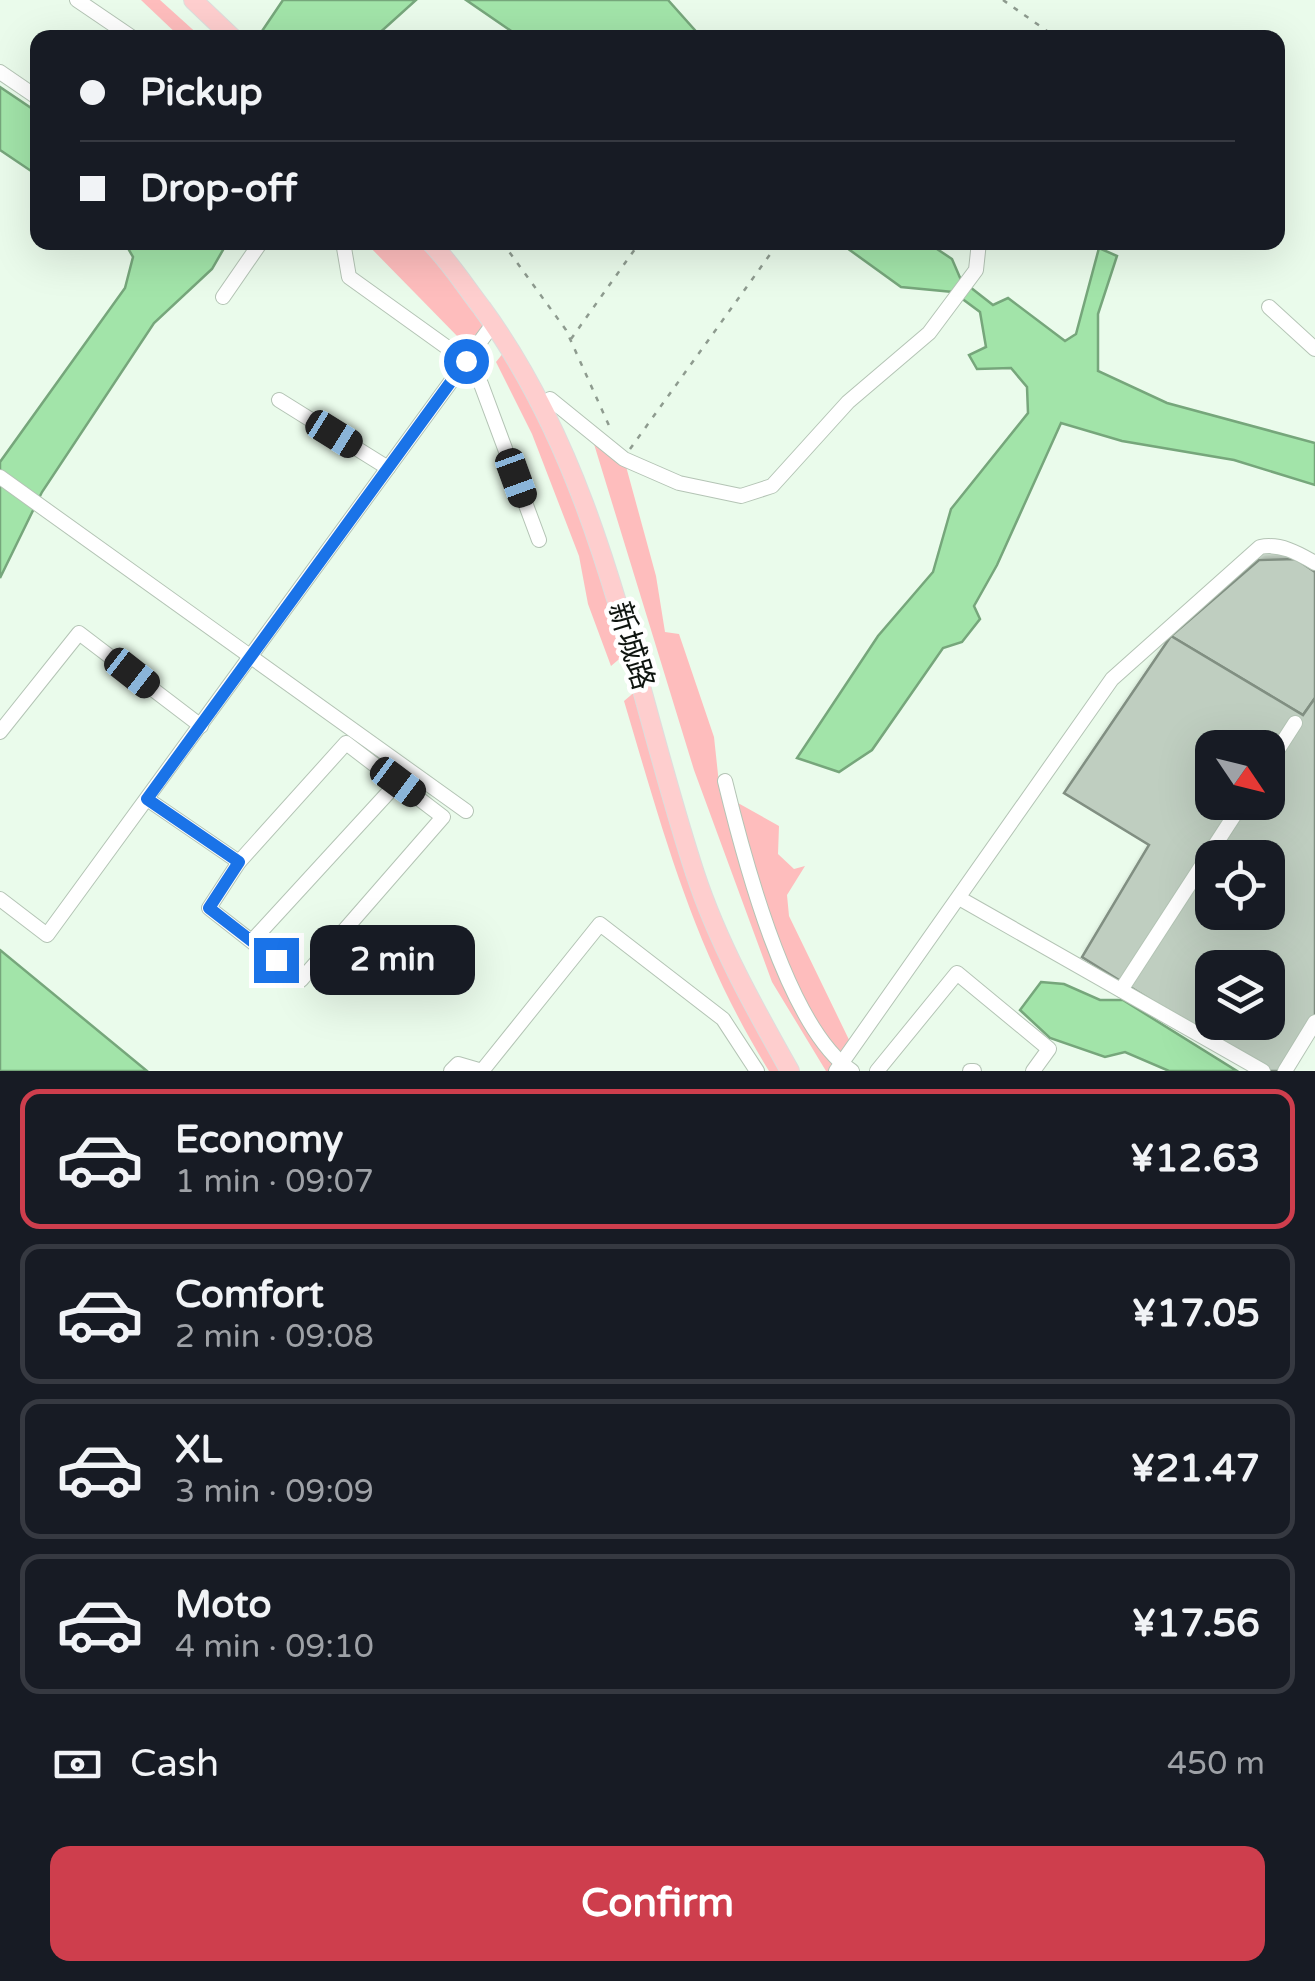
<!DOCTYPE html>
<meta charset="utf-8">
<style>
:root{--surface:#171b24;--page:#242831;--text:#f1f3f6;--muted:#9ea1a6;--line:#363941;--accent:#ce3e4d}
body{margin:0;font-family:"Varela Round","Noto Sans SC",sans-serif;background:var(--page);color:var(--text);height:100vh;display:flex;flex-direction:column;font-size:38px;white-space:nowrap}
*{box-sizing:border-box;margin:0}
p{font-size:32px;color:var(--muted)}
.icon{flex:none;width:55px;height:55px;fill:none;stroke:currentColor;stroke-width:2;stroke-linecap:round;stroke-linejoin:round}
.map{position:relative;height:1071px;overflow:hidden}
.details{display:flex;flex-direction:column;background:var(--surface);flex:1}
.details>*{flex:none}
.guide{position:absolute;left:30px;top:30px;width:1255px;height:220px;border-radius:20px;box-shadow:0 10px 40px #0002;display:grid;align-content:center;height:220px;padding:0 50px;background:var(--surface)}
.needle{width:65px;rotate:125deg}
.tools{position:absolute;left:1195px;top:730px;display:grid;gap:20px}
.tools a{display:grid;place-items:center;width:90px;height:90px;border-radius:20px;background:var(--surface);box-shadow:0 10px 40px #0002;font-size:50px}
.end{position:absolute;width:45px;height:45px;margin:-22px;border:12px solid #1a73e8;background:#fff;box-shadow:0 0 0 5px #fff}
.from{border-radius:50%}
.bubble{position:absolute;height:70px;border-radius:20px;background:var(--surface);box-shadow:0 10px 40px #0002;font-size:32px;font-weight:700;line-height:70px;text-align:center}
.car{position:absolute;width:30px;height:60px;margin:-30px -15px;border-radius:12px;box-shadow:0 0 8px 2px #0007;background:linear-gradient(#222 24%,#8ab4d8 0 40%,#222 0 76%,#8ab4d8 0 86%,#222 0)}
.guide b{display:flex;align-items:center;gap:35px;height:95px;font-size:38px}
.guide b+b{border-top:2px solid var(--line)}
.guide i{width:25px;height:25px;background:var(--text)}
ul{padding:18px 0 0;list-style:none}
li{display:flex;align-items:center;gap:30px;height:140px;margin:0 20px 15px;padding:0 30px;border:5px solid var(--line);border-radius:20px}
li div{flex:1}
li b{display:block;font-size:38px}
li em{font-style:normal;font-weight:700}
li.on{border-color:var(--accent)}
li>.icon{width:90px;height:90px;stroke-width:1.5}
.pay{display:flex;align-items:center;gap:25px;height:110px;padding:0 50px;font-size:38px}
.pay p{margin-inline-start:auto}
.action{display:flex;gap:20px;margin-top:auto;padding:20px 50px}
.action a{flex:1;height:115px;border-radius:20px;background:var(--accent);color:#fff;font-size:40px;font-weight:700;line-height:115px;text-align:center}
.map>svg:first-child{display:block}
.green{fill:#febdbd}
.water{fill:#a2e4a9;stroke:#76a67b;stroke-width:2.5}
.building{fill:#bfcec0;stroke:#818f82;stroke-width:2.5;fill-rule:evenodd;filter:url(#shadow)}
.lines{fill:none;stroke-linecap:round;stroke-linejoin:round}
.minor-casing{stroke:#b4c4b5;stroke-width:16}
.major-casing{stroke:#dddedd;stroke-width:20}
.path{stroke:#8e9b8f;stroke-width:2.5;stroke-dasharray:5 8;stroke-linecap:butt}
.minor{stroke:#fff;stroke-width:14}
.major{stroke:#fecece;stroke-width:18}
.route{stroke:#1a73e8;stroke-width:12}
.labels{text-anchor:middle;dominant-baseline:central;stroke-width:9;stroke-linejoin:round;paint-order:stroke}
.street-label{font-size:30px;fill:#0e140f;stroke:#fff}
</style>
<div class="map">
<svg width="1315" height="1071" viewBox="0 0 1315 1071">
<defs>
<filter id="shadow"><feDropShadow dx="4.5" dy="-4.5" stdDeviation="2.5" flood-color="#0004"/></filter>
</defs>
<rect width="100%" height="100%" fill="#eafbeb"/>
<g class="green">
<path d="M141 0H160L201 37H180Z"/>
<path d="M366 243H420L484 322 479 333 462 341Z"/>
<path d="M504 352 558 446 595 553 624 655 611 666 588 604 579 556 532 434 496 362Z"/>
<path d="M590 431 624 459 656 576 665 632 679 634 714 737 720 793 779 826 778 854 794 869 805 866 787 895 789 916 853 1048 836 1071H826L772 982 694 770Z"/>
<path d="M637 690 677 828 783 1071H769C694 950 664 835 624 701Z"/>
</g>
<g class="water">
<path d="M283 0H416L375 37H258Z"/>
<path d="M466 0H668L701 37H520Z"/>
<path d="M0 87 37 112V175L0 150Z"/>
<path d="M125 243H227L212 269 154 323 42 492 0 578V462L125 288 133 257Z"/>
<path d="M840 243H928L952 259 961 280 993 305 1008 298 1065 341 1076 334 1099 248 1117 256 1098 314V371L1167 403 1315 443V485L1234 460 1122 441 1061 423 997 565 974 606 980 619 962 642 943 648 872 750 839 772 797 758 878 636 933 572 951 509 1028 413 1027 387 1011 368 977 369 969 355 986 347 980 312 953 292 901 287Z"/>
<path d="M0 950 147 1071H0Z"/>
<path d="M1041 982 1064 984 1100 1000H1123L1237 1071H1169L1125 1052 1105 1057 1050 1038 1020 1010Z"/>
</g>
<g class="building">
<path d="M1296 559 1315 572V698L1303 715 1171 636 1259 560Z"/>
<path d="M1171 636 1303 715 1315 698V1022L1285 1071H1265L1082 957 1149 845 1064 793ZM1212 748H1268V802H1212ZM1212 858H1268V912H1212ZM1212 968H1268V1022H1212Z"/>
</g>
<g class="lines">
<defs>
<g id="minor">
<path d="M77 0 133 38"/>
<path d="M0 72 38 98"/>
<path d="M343 242 349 277 466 361 481 384 539 540"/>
<path d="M223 297 261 242"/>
<path d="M1269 307 1315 349"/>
<path d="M550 399 624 459 679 483 741 496 772 486 848 402 929 333 976 270 979 242"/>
<path d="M279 400 388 468"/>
<path d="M0 477 466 811"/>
<path d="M0 732 79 633 201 726"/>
<path d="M346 743 443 817 301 980 209 908 239 862Z"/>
<path d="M1268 765 1295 723"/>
<path d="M725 781C743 855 787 1028 852 1071"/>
<path d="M147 799 239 862"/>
<path d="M959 898 1263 1071"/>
<path d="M0 899 47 935 493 324"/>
<path d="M252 941 398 782"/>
<path d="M1121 990 1243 802"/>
<path d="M451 1071 458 1064 482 1071 600 924 723 1019 757 1071"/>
<path d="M836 1071 1112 679 1260 547C1280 543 1298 553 1315 563"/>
<path d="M877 1071 957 973 1049 1049 1033 1071"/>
<path d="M970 1071H974"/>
<path d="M1285 1071 1315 1022"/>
</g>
<g id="major">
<path d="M193 0 233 38"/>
<path d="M430 242C450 262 465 286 482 308 604 475 632 681 695 873 718 943 754 1007 790 1071"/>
</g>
</defs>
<use href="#minor" class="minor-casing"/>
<use href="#major" class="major-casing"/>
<g class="path">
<path d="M1003 0 1057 38"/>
<path d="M502 242 566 330 611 430"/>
<path d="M571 339 640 242"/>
<path d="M630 449 779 242"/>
</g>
<use href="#minor" class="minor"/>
<use href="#major" class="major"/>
</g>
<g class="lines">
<path class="route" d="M276 960 209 908 239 862 147 799 466 361"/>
</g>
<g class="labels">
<g class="street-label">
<text transform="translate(631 646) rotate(73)">新城路</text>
</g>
</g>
</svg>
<div class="tools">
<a><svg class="needle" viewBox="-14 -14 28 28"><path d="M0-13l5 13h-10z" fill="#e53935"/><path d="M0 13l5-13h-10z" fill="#9ea1a6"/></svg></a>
<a><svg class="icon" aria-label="locate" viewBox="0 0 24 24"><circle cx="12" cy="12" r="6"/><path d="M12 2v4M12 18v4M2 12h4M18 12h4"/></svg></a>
<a><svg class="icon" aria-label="layers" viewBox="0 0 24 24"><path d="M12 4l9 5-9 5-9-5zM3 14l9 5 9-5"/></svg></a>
</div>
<i class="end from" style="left:466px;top:361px"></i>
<i class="end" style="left:276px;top:960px"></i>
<div class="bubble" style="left:310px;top:925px;width:165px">2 min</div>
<i class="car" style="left:334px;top:434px;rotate:122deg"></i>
<i class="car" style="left:516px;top:478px;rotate:160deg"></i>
<i class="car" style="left:132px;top:673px;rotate:128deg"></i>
<i class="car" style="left:398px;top:782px;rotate:127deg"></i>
<div class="guide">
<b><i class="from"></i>Pickup</b>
<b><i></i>Drop-off</b>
</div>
</div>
<section class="details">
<ul>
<li class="on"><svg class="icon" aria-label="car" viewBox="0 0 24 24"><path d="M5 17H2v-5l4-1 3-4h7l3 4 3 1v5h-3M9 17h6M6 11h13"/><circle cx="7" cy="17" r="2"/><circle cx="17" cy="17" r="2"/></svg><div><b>Economy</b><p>1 min · 09:07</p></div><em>¥12.63</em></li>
<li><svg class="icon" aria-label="car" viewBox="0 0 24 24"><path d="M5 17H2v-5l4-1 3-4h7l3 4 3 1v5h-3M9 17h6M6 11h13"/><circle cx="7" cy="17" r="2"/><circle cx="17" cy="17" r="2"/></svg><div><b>Comfort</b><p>2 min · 09:08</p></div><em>¥17.05</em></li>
<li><svg class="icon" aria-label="car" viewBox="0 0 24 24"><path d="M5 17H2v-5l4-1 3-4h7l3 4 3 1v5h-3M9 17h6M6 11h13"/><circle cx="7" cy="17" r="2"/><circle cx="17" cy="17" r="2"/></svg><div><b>XL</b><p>3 min · 09:09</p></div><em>¥21.47</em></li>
<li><svg class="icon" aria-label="car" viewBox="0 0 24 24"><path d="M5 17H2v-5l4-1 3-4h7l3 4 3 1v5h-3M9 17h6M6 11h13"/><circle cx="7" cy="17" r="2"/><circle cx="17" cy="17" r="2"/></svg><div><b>Moto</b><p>4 min · 09:10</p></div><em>¥17.56</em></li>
</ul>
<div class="pay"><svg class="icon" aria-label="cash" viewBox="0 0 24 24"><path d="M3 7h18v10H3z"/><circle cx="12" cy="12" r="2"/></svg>Cash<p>450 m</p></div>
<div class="action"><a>Confirm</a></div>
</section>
